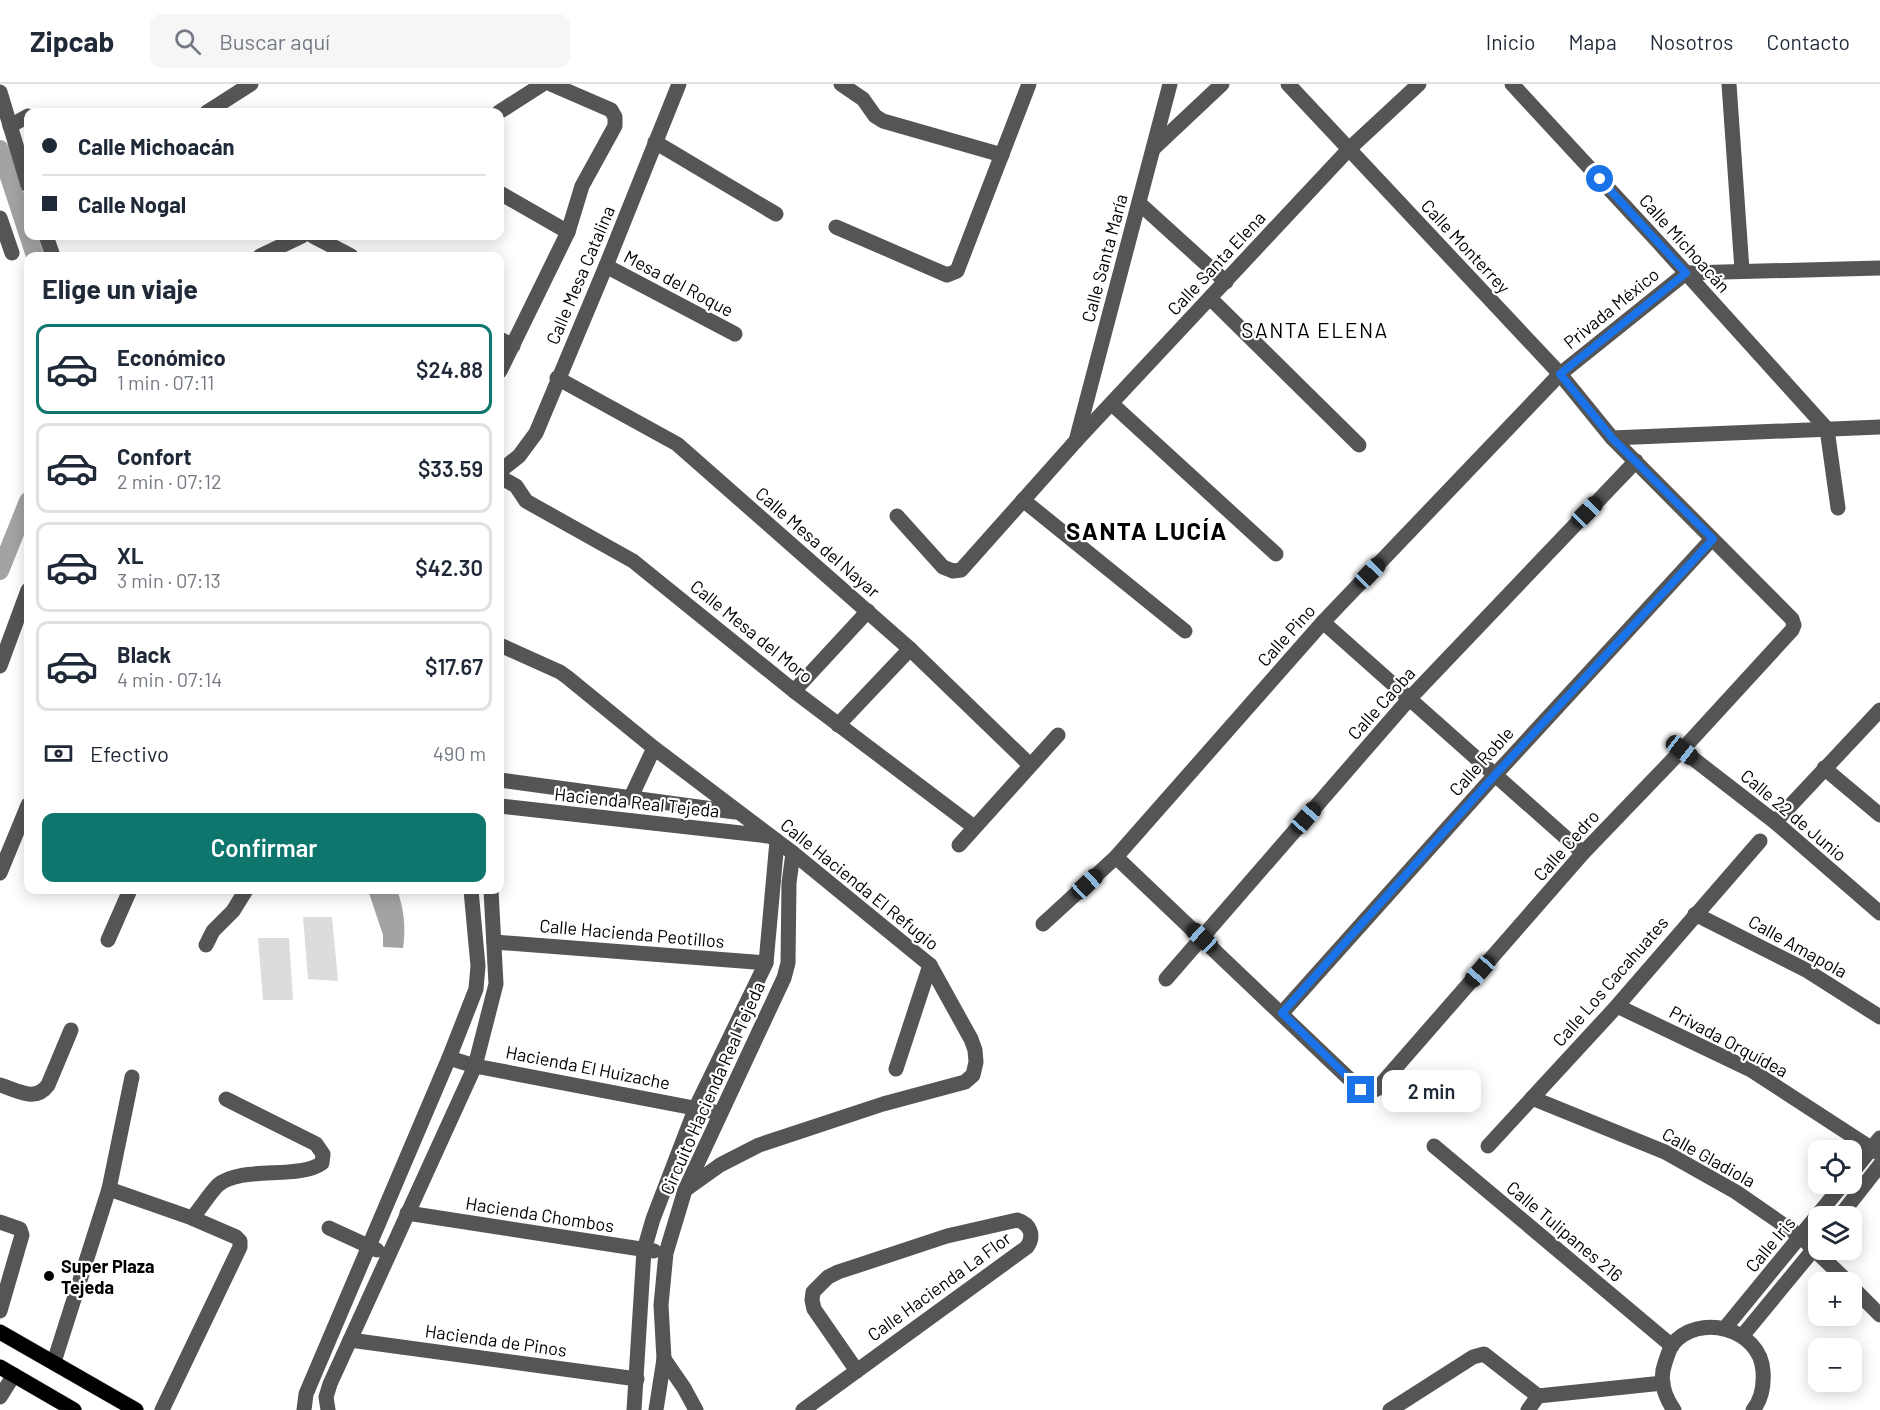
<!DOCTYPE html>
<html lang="es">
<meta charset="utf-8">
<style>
:root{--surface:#fff;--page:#f6f6f7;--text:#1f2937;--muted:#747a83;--line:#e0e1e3;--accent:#0f766e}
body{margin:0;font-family:Barlow,sans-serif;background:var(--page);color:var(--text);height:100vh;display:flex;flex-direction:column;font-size:22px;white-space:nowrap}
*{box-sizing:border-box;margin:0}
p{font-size:20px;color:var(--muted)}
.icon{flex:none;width:33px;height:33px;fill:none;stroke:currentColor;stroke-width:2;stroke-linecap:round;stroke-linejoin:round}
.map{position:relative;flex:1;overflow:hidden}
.sheet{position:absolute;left:24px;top:168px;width:480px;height:642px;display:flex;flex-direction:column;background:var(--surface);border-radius:12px;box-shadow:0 3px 15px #0003}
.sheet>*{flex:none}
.top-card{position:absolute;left:24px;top:24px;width:480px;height:132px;border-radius:12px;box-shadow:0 3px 15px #0003;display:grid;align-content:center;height:132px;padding:0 18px;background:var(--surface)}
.controls{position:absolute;left:1808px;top:1056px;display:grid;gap:12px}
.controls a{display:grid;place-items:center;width:54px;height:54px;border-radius:12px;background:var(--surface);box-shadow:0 3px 15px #0003;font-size:30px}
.end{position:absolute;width:27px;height:27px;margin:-14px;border:8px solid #1a73e8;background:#fff;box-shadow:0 0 0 3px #fff}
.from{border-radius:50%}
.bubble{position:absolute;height:42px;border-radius:12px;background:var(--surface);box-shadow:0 3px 15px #0003;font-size:20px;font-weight:600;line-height:42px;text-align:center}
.car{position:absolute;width:18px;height:36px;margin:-18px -9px;border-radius:8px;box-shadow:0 0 4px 2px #0007;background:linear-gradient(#222 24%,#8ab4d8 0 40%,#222 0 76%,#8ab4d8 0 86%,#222 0)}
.top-card b{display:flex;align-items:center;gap:21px;height:57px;font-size:22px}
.top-card b+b{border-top:2px solid var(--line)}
.top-card i{width:15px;height:15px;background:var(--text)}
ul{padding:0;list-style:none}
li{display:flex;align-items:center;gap:18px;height:90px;margin:0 12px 9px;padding:0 6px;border:3px solid var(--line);border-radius:12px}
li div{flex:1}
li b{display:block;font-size:22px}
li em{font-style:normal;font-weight:600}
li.active{border-color:var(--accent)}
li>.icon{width:54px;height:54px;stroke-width:1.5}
h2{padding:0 18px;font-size:27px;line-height:72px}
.pay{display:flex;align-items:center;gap:15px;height:66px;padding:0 18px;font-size:22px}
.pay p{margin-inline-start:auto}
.primary-button{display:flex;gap:12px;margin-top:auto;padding:12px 18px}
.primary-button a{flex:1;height:69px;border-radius:12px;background:var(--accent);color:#fff;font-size:24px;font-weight:600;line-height:69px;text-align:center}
header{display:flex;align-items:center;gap:36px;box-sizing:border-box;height:84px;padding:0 30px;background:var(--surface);border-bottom:2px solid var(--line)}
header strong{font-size:28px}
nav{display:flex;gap:33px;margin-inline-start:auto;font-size:21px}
.search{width:420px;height:54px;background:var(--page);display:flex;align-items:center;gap:15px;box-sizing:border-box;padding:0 21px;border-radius:12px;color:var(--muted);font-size:22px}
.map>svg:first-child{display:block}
.green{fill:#dcdcdc}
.water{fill:#a3a3a3}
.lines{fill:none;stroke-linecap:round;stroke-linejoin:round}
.canal{stroke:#a3a3a3;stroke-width:18}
.major-casing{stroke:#dbdbdb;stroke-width:16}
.minor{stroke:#555;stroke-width:15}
.major{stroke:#000;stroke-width:15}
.route{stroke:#1a73e8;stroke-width:8}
.poi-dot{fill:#000;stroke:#fff;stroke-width:2}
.labels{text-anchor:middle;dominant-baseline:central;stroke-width:4.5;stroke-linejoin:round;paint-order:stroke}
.street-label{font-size:18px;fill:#000;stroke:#fff}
.poi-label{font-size:18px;font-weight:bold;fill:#000;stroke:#fff;text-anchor:start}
.quarter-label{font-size:21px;letter-spacing:1.5px;fill:#000;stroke:#fff}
.district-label{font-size:24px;font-weight:bold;letter-spacing:1.5px;fill:#000;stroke:#fff}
</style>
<header>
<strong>Zipcab</strong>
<div class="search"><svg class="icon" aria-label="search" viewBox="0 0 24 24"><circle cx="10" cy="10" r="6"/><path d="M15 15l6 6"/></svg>Buscar aquí</div>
<nav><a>Inicio</a><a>Mapa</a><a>Nosotros</a><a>Contacto</a></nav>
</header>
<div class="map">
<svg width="1880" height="1326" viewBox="0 0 1880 1326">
<rect width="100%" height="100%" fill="#fff"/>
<g class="green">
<path d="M303 833H332L338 897 308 895Z"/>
<path d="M258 854H289L293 916H263Z"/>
</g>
<path class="water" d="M368 806H397C404 824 406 844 403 864L383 863V851Z"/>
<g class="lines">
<g class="canal">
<path d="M0 65 35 172"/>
<path d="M0 487 28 417"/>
</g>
<defs>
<g id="major">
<path d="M0 1248 136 1326"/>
<path d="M0 1283 74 1326"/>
</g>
</defs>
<use href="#major" class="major-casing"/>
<g class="minor">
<path d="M841 0 863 15 875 32 883 37 1002 71"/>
<path d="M1512 0 1659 159 1827 345 1838 424"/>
<path d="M1729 0 1742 186"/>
<path d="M0 8 28 101"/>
<path d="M207 28 251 0"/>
<path d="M499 28 543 0"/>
<path d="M10 42 28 32"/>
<path d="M655 58 776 130"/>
<path d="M1154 64 1222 0"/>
<path d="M500 109 568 148"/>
<path d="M1139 119 1226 198"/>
<path d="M0 134 12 169"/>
<path d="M836 143 947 191 957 187 1029 0"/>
<path d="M46 152 53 172"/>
<path d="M313 152 351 172"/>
<path d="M260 172 302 152"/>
<path d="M606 182 735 250"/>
<path d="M1686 189 1880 184"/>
<path d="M1210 214 1359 361"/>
<path d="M500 255 513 262"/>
<path d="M500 287 568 148 582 102 615 42V33L611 26 551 0"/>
<path d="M557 294 677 360 910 565 1030 681"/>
<path d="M1112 320 1276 470"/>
<path d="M1612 354 1880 343"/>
<path d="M1076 357 1170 0"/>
<path d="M500 387 519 372 536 349 606 182 679 0"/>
<path d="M500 393 516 402 526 417 533 421 633 477 794 607 974 743"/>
<path d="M1023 416 1185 547"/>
<path d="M897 432 943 483 953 487 961 486 1075 358 1349 65 1419 0"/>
<path d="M1323 538 1583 769"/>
<path d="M500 561 560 588 567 593 654 664 793 769 930 881 971 955 975 966 976 978 973 991 965 998 883 1020 759 1061 720 1081 685 1106"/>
<path d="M0 582 28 506"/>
<path d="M794 607 868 527"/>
<path d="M838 641 910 565"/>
<path d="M1682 666 1775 738 1880 829"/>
<path d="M1824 684 1880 731"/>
<path d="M500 696 735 728"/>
<path d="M631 713 654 664"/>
<path d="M500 722 768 752"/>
<path d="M1775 738 1880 626"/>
<path d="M959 761 1058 651"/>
<path d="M1116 773 1361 1006 1368 1009 1377 1005 1583 769 1682 666 1792 546 1794 541 1792 535 1612 354 1560 290 1288 0"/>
<path d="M0 789 28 721"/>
<path d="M1695 830 1806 886 1880 933"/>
<path d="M1043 840 1116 773 1323 538 1560 290 1686 189"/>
<path d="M108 856 130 806"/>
<path d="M494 858 766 879"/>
<path d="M206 861 213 847 233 827 246 806"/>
<path d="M1166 895 1410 614 1636 377"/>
<path d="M1617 922 1751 986 1880 1070"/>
<path d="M1282 929 1494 692 1712 455"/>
<path d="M449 974 475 982 720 1029"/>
<path d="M896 985 930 881"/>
<path d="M0 1001C17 1006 35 1019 48 1001L71 946"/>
<path d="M1532 1014 1665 1068 1736 1108 1801 1153 1848 1198"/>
<path d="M1434 1062 1672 1262"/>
<path d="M1488 1062 1617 922 1760 757"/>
<path d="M1851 1090 1880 1054"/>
<path d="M109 1105 192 1134 236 1153 240 1157V1163L162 1326"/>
<path d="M407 1129 654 1167"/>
<path d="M1840 1132 1880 1081"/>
<path d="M192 1134C201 1124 209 1110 218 1101 241 1081 299 1096 322 1079L323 1070 316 1060 226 1015"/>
<path d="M0 1138 20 1145 22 1151 0 1227"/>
<path d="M329 1144 377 1166"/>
<path d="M1851 1202 1880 1231"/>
<path d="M1725 1244 1843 1100"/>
<path d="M1743 1251 1818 1160"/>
<path d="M350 1256 637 1295"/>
<path d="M664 1275 684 1304 696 1326"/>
<path d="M54 1278 109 1105 132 993"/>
<path d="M0 1313 14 1291"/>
<path d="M304 1326 306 1310 449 974 476 905 478 882 471 806"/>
<path d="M328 1326 326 1313 330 1300 475 982 496 900 491 806"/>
<path d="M634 1326 644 1166 653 1135 696 1023 766 879 777 757"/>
<path d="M656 1326 664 1275 661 1221 666 1169 685 1106 784 894 788 879 789 799 793 769"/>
<path d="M803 1326 1027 1163C1035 1151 1030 1140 1017 1136L947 1152 838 1188 828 1193 813 1208 812 1216 814 1225 857 1287"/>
<path d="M1390 1326 1473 1273 1484 1270 1538 1312 1663 1299"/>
<path d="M1528 1326 1538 1312"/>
<path d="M1674 1326C1664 1312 1659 1295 1665 1279 1667 1273 1669 1266 1672 1261 1698 1228 1760 1244 1763 1287 1764 1301 1762 1315 1753 1326"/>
</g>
<use href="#major" class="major"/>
</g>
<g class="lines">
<path class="route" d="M1361 1006 1282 929 1494 692 1713 455 1612 354 1560 290 1686 189 1600 95"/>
</g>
<circle class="poi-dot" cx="49" cy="1192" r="6"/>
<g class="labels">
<g class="street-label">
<text transform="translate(1685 159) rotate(48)">Calle Michoacán</text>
<text transform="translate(1466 162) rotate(47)">Calle Monterrey</text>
<text transform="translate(1104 174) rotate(-75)">Calle Santa María</text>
<text transform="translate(1216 179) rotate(-47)">Calle Santa Elena</text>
<text transform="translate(580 191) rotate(-67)">Calle Mesa Catalina</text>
<text transform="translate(679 199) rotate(28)">Mesa del Roque</text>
<text transform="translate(1611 224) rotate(-39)">Privada México</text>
<text transform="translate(818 458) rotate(41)">Calle Mesa del Nayar</text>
<text transform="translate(752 547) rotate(39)">Calle Mesa del Moro</text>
<text transform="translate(1286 551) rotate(-48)">Calle Pino</text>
<text transform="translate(1381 619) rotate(-48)">Calle Caoba</text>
<text transform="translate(1481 677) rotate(-48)">Calle Roble</text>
<text transform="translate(637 718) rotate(6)">Hacienda Real Tejeda</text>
<text transform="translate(1794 731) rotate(40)">Calle 22 de Junio</text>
<text transform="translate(1566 761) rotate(-48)">Calle Cedro</text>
<text transform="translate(860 800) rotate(39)">Calle Hacienda El Refugio</text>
<text transform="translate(632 849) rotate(5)">Calle Hacienda Peotillos</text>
<text transform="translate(1798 862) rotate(29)">Calle Amapola</text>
<text transform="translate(1610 897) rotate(-49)">Calle Los Cacahuates</text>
<text transform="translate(1729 957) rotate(28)">Privada Orquídea</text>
<text transform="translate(588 983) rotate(11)">Hacienda El Huizache</text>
<text transform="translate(712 1004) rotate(-66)">Circuito Hacienda Real Tejeda</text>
<text transform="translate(1709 1073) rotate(29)">Calle Gladiola</text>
<text transform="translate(540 1130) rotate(9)">Hacienda Chombos</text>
<text transform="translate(1565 1147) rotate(40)">Calle Tulipanes 216</text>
<text transform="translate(1770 1160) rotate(-50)">Calle Iris</text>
<text transform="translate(939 1202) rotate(-36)">Calle Hacienda La Flor</text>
<text transform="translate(496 1256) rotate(8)">Hacienda de Pinos</text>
</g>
<g class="poi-label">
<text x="61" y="1182">Super Plaza<tspan x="61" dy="21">Tejeda</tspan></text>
</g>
<g class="quarter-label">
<text x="1315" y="245">SANTA ELENA</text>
</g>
<g class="district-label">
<text x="1147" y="446">SANTA LUCÍA</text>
</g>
</g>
</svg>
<div class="controls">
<a><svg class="icon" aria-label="locate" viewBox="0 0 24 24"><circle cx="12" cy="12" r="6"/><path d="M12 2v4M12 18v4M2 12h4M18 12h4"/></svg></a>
<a><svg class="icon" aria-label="layers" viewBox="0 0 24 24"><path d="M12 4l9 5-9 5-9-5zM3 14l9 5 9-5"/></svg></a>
<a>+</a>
<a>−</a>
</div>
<i class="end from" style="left:1600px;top:95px"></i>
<i class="end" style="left:1361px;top:1006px"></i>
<div class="bubble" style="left:1382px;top:986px;width:99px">2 min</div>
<i class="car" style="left:1587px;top:428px;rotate:44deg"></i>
<i class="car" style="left:1370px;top:489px;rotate:44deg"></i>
<i class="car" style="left:1682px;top:666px;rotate:128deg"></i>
<i class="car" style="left:1306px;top:734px;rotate:41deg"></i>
<i class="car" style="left:1087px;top:800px;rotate:47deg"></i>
<i class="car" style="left:1202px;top:854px;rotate:313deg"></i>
<i class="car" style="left:1480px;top:887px;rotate:221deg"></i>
<div class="top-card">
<b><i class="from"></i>Calle Michoacán</b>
<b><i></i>Calle Nogal</b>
</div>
<section class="sheet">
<h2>Elige un viaje</h2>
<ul>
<li class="active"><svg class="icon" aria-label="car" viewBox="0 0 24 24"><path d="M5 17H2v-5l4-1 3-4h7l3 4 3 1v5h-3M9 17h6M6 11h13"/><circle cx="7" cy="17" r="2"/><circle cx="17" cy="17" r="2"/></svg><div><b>Económico</b><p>1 min · 07:11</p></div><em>$24.88</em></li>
<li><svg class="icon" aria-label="car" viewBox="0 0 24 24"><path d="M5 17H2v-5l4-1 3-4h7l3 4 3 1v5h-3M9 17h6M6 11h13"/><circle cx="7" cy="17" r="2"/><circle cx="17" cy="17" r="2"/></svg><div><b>Confort</b><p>2 min · 07:12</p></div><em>$33.59</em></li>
<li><svg class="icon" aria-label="car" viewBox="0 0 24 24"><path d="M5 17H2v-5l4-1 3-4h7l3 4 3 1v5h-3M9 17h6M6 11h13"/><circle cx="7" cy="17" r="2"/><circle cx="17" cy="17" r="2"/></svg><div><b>XL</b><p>3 min · 07:13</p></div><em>$42.30</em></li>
<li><svg class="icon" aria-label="car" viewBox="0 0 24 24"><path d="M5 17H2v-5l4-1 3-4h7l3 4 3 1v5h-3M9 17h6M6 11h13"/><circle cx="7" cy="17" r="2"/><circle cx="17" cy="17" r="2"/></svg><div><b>Black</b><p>4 min · 07:14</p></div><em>$17.67</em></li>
</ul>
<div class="pay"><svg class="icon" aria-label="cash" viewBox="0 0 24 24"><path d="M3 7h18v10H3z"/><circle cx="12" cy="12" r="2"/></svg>Efectivo<p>490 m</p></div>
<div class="primary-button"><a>Confirmar</a></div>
</section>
</div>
